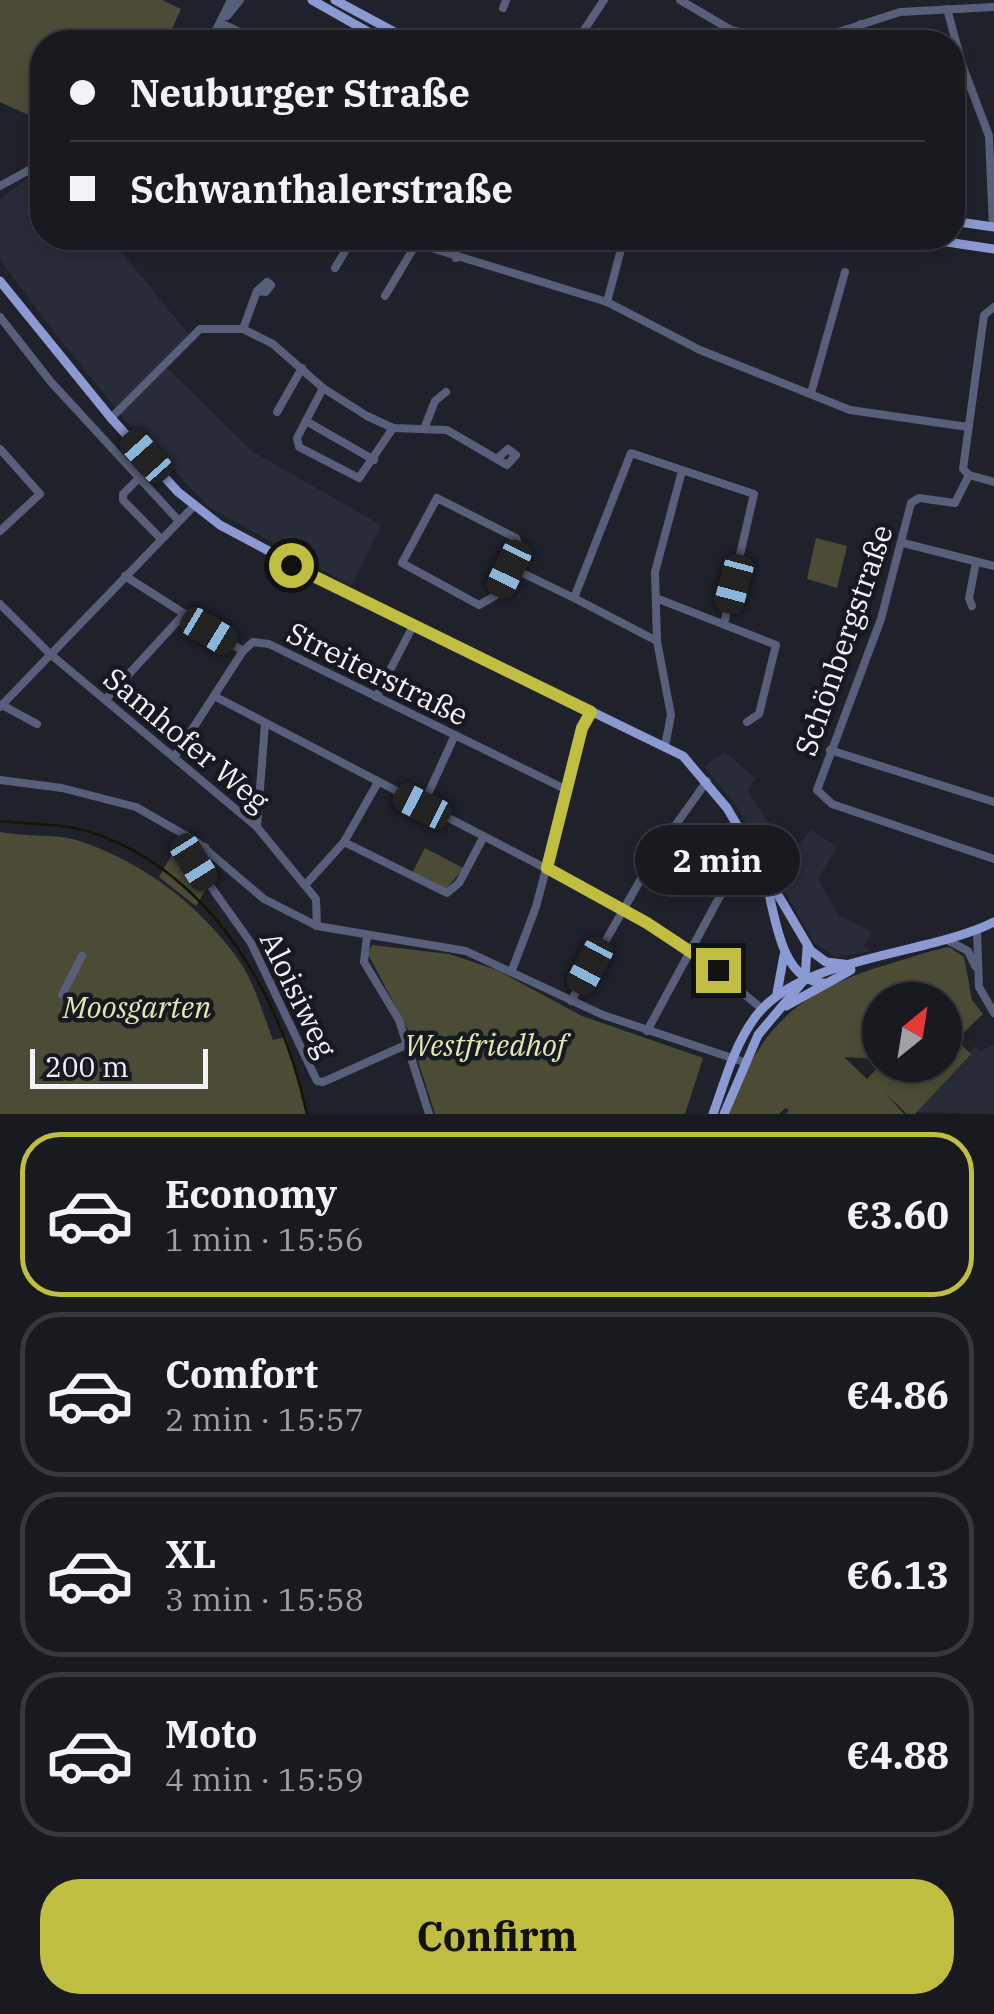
<!DOCTYPE html>
<meta charset="utf-8">
<style>
:root{--surface:#181a20;--page:#25272d;--text:#f1f3f6;--muted:#9fa1a5;--line:#36383e;--accent:#c0be41}
body{margin:0;font-family:"IBM Plex Serif",serif;background:var(--page);color:var(--text);height:100vh;display:flex;flex-direction:column;font-size:38px;white-space:nowrap}
*{box-sizing:border-box;margin:0}
p{font-size:32px;color:var(--muted)}
.icon{flex:none;width:55px;height:55px;fill:none;stroke:currentColor;stroke-width:2;stroke-linecap:round;stroke-linejoin:round}
.map{position:relative;height:1114px;overflow:hidden}
.sheet{display:flex;flex-direction:column;background:var(--surface);flex:1}
.sheet>*{flex:none}
.top-card{position:absolute;left:30px;top:30px;width:935px;height:220px;border-radius:40px;box-shadow:0 5px 15px #0003,0 0 0 2px var(--line);display:grid;align-content:center;height:220px;padding:0 40px;background:var(--surface)}
.needle{width:65px;rotate:30deg}
.controls{position:absolute;left:862px;top:982px;display:grid;gap:20px}
.controls a{display:grid;place-items:center;width:100px;height:100px;border-radius:50%;background:var(--surface);box-shadow:0 5px 15px #0003,0 0 0 2px var(--line);font-size:50px}
.scale{position:absolute;left:30px;bottom:25px;width:178px;box-sizing:border-box;padding-left:10px;border:5px solid #f1f3f9;border-top:0;font-size:28px;line-height:35px;white-space:nowrap;color:#f1f3f9;-webkit-text-stroke:8px #171921;paint-order:stroke}
.end{position:absolute;width:45px;height:45px;margin:-22px;border:12px solid #c0be41;background:#111;box-shadow:0 0 0 5px #111}
.from{border-radius:50%}
.bubble{position:absolute;height:70px;border-radius:35px;background:var(--surface);box-shadow:0 5px 15px #0003,0 0 0 2px var(--line);font-size:32px;font-weight:800;line-height:70px;text-align:center}
.car{position:absolute;width:30px;height:60px;margin:-30px -15px;border-radius:12px;box-shadow:0 0 8px 2px #0007;background:linear-gradient(#222 24%,#8ab4d8 0 40%,#222 0 76%,#8ab4d8 0 86%,#222 0)}
.top-card b{display:flex;align-items:center;gap:35px;height:95px;font-size:38px}
.top-card b+b{border-top:2px solid var(--line)}
.top-card i{width:25px;height:25px;background:var(--text)}
ul{padding:18px 0 0;list-style:none}
li{display:flex;align-items:center;gap:30px;height:165px;margin:0 20px 15px;padding:0 20px;border:5px solid var(--line);border-radius:40px}
li div{flex:1}
li b{display:block;font-size:38px}
li em{font-style:normal;font-weight:800}
li.active{border-color:var(--accent)}
li>.icon{width:90px;height:90px;stroke-width:1.5}
.cta{display:flex;gap:20px;margin-top:auto;padding:20px 40px}
.cta a{flex:1;height:115px;border-radius:40px;background:var(--accent);color:#111;font-size:40px;font-weight:800;line-height:115px;text-align:center}
.map>svg:first-child{display:block}
.built{fill:#282c39}
.green{fill:#4c4c36}
.lines{fill:none;stroke-linecap:round;stroke-linejoin:round}
.stream{stroke:#151500;stroke-width:2.5}
.minor{stroke:#585f7a;stroke-width:8}
.major{stroke:#8c9ad3;stroke-width:9}
.route{stroke:#c0be41;stroke-width:12}
.labels{text-anchor:middle;dominant-baseline:central;stroke-width:9;stroke-linejoin:round;paint-order:stroke}
.street-label{font-size:30px;fill:#f1f3f9;stroke:#171921}
.park-label{font-size:30px;font-style:italic;fill:#e6e7b0;stroke:#171921}
</style>
<div class="map">
<svg width="994" height="1114" viewBox="0 0 994 1114">
<rect width="100%" height="100%" fill="#20222b"/>
<g class="built">
<path d="M42 172V238H110L189 335 162 363 253 452 381 525 351 586 209 507 126 421 46 322 0 260V200L33 174Z"/>
<path d="M725 752 755 778 748 791 790 856 811 829 837 847 818 879 838 915 871 932 864 946 871 951 836 957 814 943 736 805 704 766Z"/>
<path d="M994 1045V1114L917 1112 975 1046 980 1051Z"/>
</g>
<g class="green">
<path d="M0 0H162L181 9 166 42H126L110 37 107 42H42V121L0 102Z"/>
<path d="M816 538 847 546 837 588 807 579Z"/>
<path d="M0 832C25 837 57 834 76 840 141 860 201 906 240 962 255 984 263 1015 273 1040L286 1037 306 1114H0Z"/>
<path d="M182 837 195 846 190 860 207 887 196 906 159 877Z"/>
<path d="M425 848 463 868 446 890 412 873Z"/>
<path d="M372 945 449 954 497 970 582 1016 703 1058 685 1114H435L408 1030 368 954Z"/>
<path d="M949 947 964 957 972 1000 983 1014 958 1038 945 1027V1000H880V1059L844 1057 867 1079 880 1065H945V1030L971 1054 915 1114H907L885 1093 904 1114H786L789 1110 785 1108 779 1114H729C758 1028 797 993 882 966 904 960 927 951 949 947Z"/>
</g>
<g class="lines">
<path class="stream" d="M0 821C33 825 68 823 99 835 215 878 282 999 307 1114"/>
<g class="minor">
<path d="M680 0 731 30 780 42 823 37 900 12 994 7"/>
<path d="M503 8 506 0"/>
<path d="M947 9 963 67 989 136 993 227"/>
<path d="M227 16 240 0"/>
<path d="M221 23 260 42"/>
<path d="M582 33 604 0"/>
<path d="M210 42 231 0"/>
<path d="M857 42 861 24"/>
<path d="M0 186 42 163"/>
<path d="M399 238 607 302 700 350 850 410 968 427"/>
<path d="M454 238 456 258"/>
<path d="M335 268 353 238"/>
<path d="M385 296 416 244"/>
<path d="M607 302 624 238"/>
<path d="M0 317 51 382 179 521"/>
<path d="M243 329 257 291 266 292 271 285 267 282 257 291"/>
<path d="M323 388 297 438 299 447 359 478 393 428"/>
<path d="M811 393 845 272"/>
<path d="M277 412 302 368"/>
<path d="M111 418 200 329H243L273 344 323 388 367 416 393 428 447 430 507 465 516 455 508 449 499 457"/>
<path d="M306 421 374 460"/>
<path d="M424 429 435 401 446 392"/>
<path d="M0 449 40 494 0 531"/>
<path d="M969 475 955 503 919 498 911 503 881 619 817 790 832 804 994 859"/>
<path d="M969 475 963 469 984 315 994 307"/>
<path d="M969 475 994 482"/>
<path d="M138 479 123 494V500L161 539"/>
<path d="M903 543 994 566"/>
<path d="M510 567 519 548 516 538 437 498 402 563 479 605 495 596 510 567 574 598"/>
<path d="M125 576 243 651 253 642 269 644 567 790"/>
<path d="M656 598 776 645 759 714 747 722"/>
<path d="M0 604 49 653 257 827 316 899 317 926"/>
<path d="M972 606 969 598 976 562"/>
<path d="M657 641 574 598 631 453 754 494 724 624"/>
<path d="M214 696 622 908 705 961 762 1009"/>
<path d="M376 697 413 626"/>
<path d="M106 699 183 615"/>
<path d="M2 705 37 724"/>
<path d="M0 707 194 506"/>
<path d="M665 746 671 715 657 641 655 572 682 471"/>
<path d="M830 750 994 802"/>
<path d="M175 756 243 651"/>
<path d="M0 780 62 788 136 807 197 842 264 899 317 926 466 951 603 1015 744 1062"/>
<path d="M422 807 455 735"/>
<path d="M257 827 265 724"/>
<path d="M344 842 447 893 459 883 483 838"/>
<path d="M205 847 194 863 251 943 317 1081 323 1082 408 1044"/>
<path d="M307 883 344 842 377 784"/>
<path d="M977 930 979 987 994 1013"/>
<path d="M367 935 364 962 399 1020 429 1114"/>
<path d="M947 940 968 951 975 966"/>
<path d="M512 970 536 907 583 727 591 712"/>
<path d="M62 995 82 956"/>
<path d="M571 1001 657 851 707 781"/>
<path d="M647 1031 720 896 756 856"/>
</g>
<g class="major">
<path d="M312 0 386 42"/>
<path d="M335 0 413 42"/>
<path d="M952 221 994 227"/>
<path d="M920 238 994 249"/>
<path d="M0 281 111 418 178 492 220 525 340 589 683 756 727 808 811 951 826 962 851 965"/>
<path d="M765 877C775 912 779 981 824 983"/>
<path d="M777 993 784 955"/>
<path d="M786 1006 851 970"/>
<path d="M713 1114C725 1081 734 1045 756 1016 802 956 926 956 994 922"/>
<path d="M724 1114 758 1035 805 979 807 948"/>
</g>
</g>
<g class="lines">
<path class="route" d="M291 565 591 712 582 728 547 868 647 923 718 970"/>
</g>
<g class="labels">
<g class="street-label">
<text transform="translate(843 640) rotate(-71)">Schönbergstraße</text>
<text transform="translate(378 673) rotate(26)">Streiterstraße</text>
<text transform="translate(187 739) rotate(40)">Samhofer Weg</text>
<text transform="translate(299 994) rotate(64)">Aloisiweg</text>
</g>
<g class="park-label">
<text x="137" y="1006">Moosgarten</text>
<text x="485" y="1044">Westfriedhof</text>
</g>
</g>
</svg>
<div class="controls">
<a><svg class="needle" viewBox="-14 -14 28 28"><path d="M0-13l5 13h-10z" fill="#e53935"/><path d="M0 13l5-13h-10z" fill="#9fa1a5"/></svg></a>
</div>
<div class="scale">200 m</div>
<i class="end from" style="left:291px;top:565px"></i>
<i class="end" style="left:718px;top:970px"></i>
<div class="bubble" style="left:635px;top:825px;width:165px">2 min</div>
<i class="car" style="left:146px;top:456px;rotate:318deg"></i>
<i class="car" style="left:509px;top:569px;rotate:206deg"></i>
<i class="car" style="left:734px;top:584px;rotate:195deg"></i>
<i class="car" style="left:209px;top:631px;rotate:121deg"></i>
<i class="car" style="left:422px;top:806px;rotate:297deg"></i>
<i class="car" style="left:194px;top:862px;rotate:148deg"></i>
<i class="car" style="left:590px;top:966px;rotate:208deg"></i>
<div class="top-card">
<b><i class="from"></i>Neuburger Straße</b>
<b><i></i>Schwanthalerstraße</b>
</div>
</div>
<section class="sheet">
<ul>
<li class="active"><svg class="icon" aria-label="car" viewBox="0 0 24 24"><path d="M5 17H2v-5l4-1 3-4h7l3 4 3 1v5h-3M9 17h6M6 11h13"/><circle cx="7" cy="17" r="2"/><circle cx="17" cy="17" r="2"/></svg><div><b>Economy</b><p>1 min · 15:56</p></div><em>€3.60</em></li>
<li><svg class="icon" aria-label="car" viewBox="0 0 24 24"><path d="M5 17H2v-5l4-1 3-4h7l3 4 3 1v5h-3M9 17h6M6 11h13"/><circle cx="7" cy="17" r="2"/><circle cx="17" cy="17" r="2"/></svg><div><b>Comfort</b><p>2 min · 15:57</p></div><em>€4.86</em></li>
<li><svg class="icon" aria-label="car" viewBox="0 0 24 24"><path d="M5 17H2v-5l4-1 3-4h7l3 4 3 1v5h-3M9 17h6M6 11h13"/><circle cx="7" cy="17" r="2"/><circle cx="17" cy="17" r="2"/></svg><div><b>XL</b><p>3 min · 15:58</p></div><em>€6.13</em></li>
<li><svg class="icon" aria-label="car" viewBox="0 0 24 24"><path d="M5 17H2v-5l4-1 3-4h7l3 4 3 1v5h-3M9 17h6M6 11h13"/><circle cx="7" cy="17" r="2"/><circle cx="17" cy="17" r="2"/></svg><div><b>Moto</b><p>4 min · 15:59</p></div><em>€4.88</em></li>
</ul>
<div class="cta"><a>Confirm</a></div>
</section>
